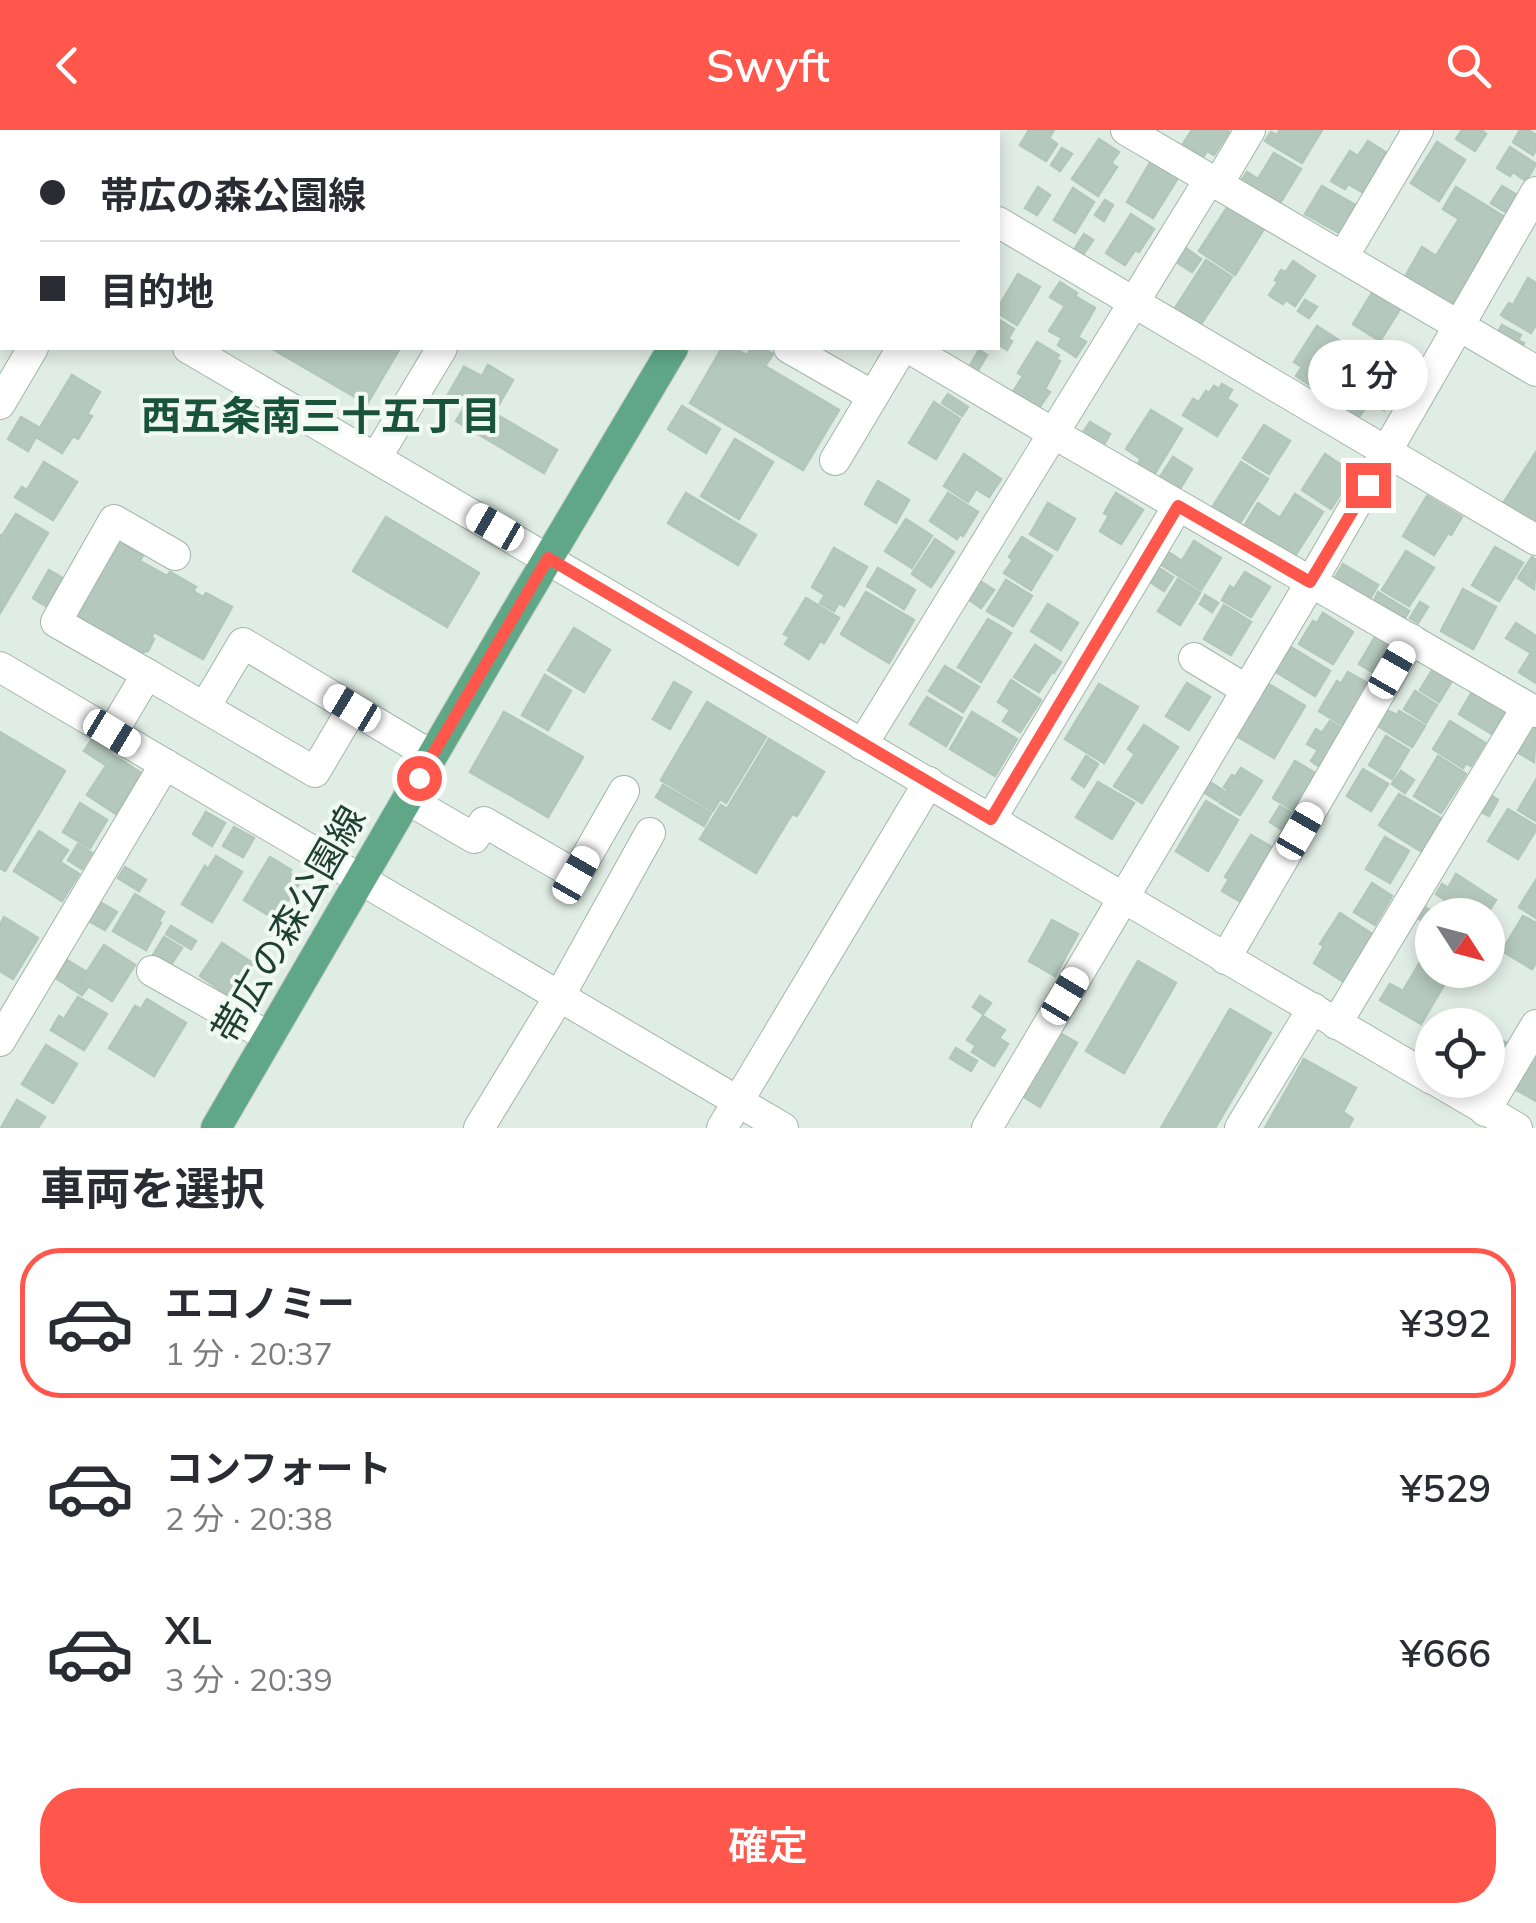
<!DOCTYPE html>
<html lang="ja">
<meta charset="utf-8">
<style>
:root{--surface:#fff;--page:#f7f7f7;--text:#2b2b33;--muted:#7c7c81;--line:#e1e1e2;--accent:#ff574c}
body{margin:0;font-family:Mulish,"Noto Sans JP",sans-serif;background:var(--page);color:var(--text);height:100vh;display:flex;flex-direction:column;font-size:38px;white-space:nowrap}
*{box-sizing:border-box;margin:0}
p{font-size:32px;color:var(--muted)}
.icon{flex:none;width:55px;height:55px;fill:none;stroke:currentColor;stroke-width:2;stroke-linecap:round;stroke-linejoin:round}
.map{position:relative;height:998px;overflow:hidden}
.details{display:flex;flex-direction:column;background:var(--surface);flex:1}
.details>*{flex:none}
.top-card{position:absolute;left:0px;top:0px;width:1000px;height:220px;box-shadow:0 5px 15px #0003;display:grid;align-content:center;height:220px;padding:0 40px;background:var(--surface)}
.needle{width:65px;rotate:126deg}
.buttons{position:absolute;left:1415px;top:768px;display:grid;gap:20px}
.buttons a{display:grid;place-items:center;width:90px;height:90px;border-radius:50%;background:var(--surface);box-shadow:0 5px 15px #0003;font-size:50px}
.end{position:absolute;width:45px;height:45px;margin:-22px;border:12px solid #ff574c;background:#fff;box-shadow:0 0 0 5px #fff}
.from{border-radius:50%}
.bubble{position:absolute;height:70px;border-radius:35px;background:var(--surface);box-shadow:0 5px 15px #0003;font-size:32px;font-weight:600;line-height:70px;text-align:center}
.car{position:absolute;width:30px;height:60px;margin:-30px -15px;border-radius:12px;box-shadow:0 0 8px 2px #0007;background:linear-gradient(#fff 24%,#345 0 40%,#fff 0 76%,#345 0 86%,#fff 0)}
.top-card b{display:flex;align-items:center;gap:35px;height:95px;font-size:38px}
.top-card b+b{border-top:2px solid var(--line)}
.top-card i{width:25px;height:25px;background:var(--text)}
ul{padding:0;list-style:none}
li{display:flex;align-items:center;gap:30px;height:150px;margin:0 20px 15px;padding:0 20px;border:5px solid transparent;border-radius:40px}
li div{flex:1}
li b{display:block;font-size:38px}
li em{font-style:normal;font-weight:600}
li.selected{border-color:var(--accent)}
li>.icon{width:90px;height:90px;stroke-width:1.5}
h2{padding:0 40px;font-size:45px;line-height:120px}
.primary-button{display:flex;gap:20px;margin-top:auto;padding:20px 40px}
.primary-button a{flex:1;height:115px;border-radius:40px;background:var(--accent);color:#fff;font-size:40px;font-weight:600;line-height:115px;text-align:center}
header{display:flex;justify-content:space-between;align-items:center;height:130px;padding:0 40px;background:var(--accent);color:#fff;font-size:45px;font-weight:600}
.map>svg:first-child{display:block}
.building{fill:#b5c8bd;stroke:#b2c7ba;stroke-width:2.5}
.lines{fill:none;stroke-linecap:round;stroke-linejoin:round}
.minor-casing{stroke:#a2b5ab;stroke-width:32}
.major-casing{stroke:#c0c9c5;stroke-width:32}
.minor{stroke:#fff;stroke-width:30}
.major{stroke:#60a788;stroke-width:30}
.route{stroke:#ff574c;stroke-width:12}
.labels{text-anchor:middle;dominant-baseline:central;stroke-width:8;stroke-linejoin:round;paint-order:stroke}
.street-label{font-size:38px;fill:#1f3f31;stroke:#f1f9f4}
.neighbourhood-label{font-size:40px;font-weight:bold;fill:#19533a;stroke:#f1f9f4}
</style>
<header><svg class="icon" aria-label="back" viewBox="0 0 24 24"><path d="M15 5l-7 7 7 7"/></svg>Swyft<svg class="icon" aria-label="search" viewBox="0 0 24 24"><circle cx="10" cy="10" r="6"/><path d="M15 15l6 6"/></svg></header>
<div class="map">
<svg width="1536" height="998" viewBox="0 0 1536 998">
<rect width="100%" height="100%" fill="#e0ede5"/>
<g class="building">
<path d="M517 0 521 2H192L189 1Z"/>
<path d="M1029 0H1054L1049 8 1057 14 1046 31 1020 15Z"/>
<path d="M1192 0H1227L1229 2 1214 25 1207 21 1203 27 1183 14Z"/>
<path d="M1280 0H1322L1302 33 1265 11 1271 2 1277 5Z"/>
<path d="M1462 0H1481L1486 4 1475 21 1456 9Z"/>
<path d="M1520 0H1528L1536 5V20L1533 25 1513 12Z"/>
<path d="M1099 9 1119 22 1111 33 1117 37 1098 66 1072 49Z"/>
<path d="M1368 11 1388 24 1364 63 1348 54 1345 59 1331 51 1350 21 1358 26Z"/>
<path d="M1437 12 1465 30 1439 71 1411 53Z"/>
<path d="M1510 17 1536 34 1526 51 1513 42 1510 46 1497 38Z"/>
<path d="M1062 18 1072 24 1060 41 1051 35Z"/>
<path d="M1274 23 1301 39 1277 78 1239 54 1247 42 1258 49Z"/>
<path d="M1151 31 1178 48 1153 88 1127 72Z"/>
<path d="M1322 56 1359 77 1343 105 1305 84Z"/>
<path d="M1502 56 1520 67 1509 84 1491 73Z"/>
<path d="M1038 57 1050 65 1037 85 1025 78Z"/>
<path d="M1456 57 1508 89 1495 104 1449 180 1402 152 1422 117 1436 126 1459 89 1443 79Z"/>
<path d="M1073 58 1094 72 1075 103 1054 90Z"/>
<path d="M1105 70 1113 75 1104 91 1095 85Z"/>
<path d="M1228 76 1264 99 1235 145 1199 121Z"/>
<path d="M1131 84 1154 99 1139 122 1135 120 1125 135 1106 123Z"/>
<path d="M1084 104 1093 110 1081 128 1072 123Z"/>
<path d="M1183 116 1201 129 1192 142 1173 130Z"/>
<path d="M1206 130 1232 147 1201 194 1175 178Z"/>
<path d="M1293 131 1315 146 1295 176 1286 170 1283 174 1269 165 1278 152 1275 150 1281 140 1286 142Z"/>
<path d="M1018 144 1040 157 1017 195 998 183V178Z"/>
<path d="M1528 148 1536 153V194L1531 203 1501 185 1509 173 1513 175Z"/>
<path d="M1060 152 1077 163 1075 166 1095 178 1078 207 1086 212 1076 227 1058 215 1062 208 1049 201 1065 176 1050 167Z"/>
<path d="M1375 158 1398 173 1396 176 1400 179 1380 211 1353 194Z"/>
<path d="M1305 170 1317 177 1309 188 1298 181Z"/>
<path d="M998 189 1014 199 1008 209 1012 211 1007 220 998 214Z"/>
<path d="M1502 195 1521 205 1518 210 1524 213 1520 219 1496 206Z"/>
<path d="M1317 196 1345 214 1316 259 1296 246 1302 237 1294 232Z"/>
<path d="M1037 212 1059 225 1056 229 1060 231 1045 259 1050 262 1039 278 1013 262 1023 246 1018 243Z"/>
<path d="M271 218H400L367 274Z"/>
<path d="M722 218H734L747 225 751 218H762L773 224 765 236 839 280 803 340 690 273Z"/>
<path d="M1355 219 1376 232 1367 247 1346 235Z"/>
<path d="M979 220 987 225 976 244 968 239Z"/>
<path d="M1381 232 1405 247 1384 280 1360 265Z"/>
<path d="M488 235 513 250 494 283 557 320 544 343 456 291 464 278 446 268 464 237 482 246Z"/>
<path d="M72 245 100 262 87 284 92 286 78 309 73 306 62 323 36 307 28 321 8 309 21 287 40 298Z"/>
<path d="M1222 254 1232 260 1227 269 1237 275 1217 306 1183 285 1193 269 1199 272 1206 261 1209 263 1214 256 1219 259Z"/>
<path d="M948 264 968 277 962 286 942 273Z"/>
<path d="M1346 268 1364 280 1356 291 1338 279Z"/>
<path d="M934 272 960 289 936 329 909 313Z"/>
<path d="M682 276 720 299 706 323 668 299Z"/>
<path d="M1151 280 1182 299 1152 348 1135 338 1141 329 1126 319Z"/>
<path d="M1090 292 1110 304 1102 318 1081 306Z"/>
<path d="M1264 295 1290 311 1269 344 1243 328Z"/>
<path d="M735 309 773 332 739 389 701 366Z"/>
<path d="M1536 322V397L1502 375Z"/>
<path d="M964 324 1001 349 989 367 976 359 968 372 944 356Z"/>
<path d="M1325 324 1353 343 1331 379 1302 360Z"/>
<path d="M1173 327 1192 339 1178 362 1158 350Z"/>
<path d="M44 332 77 352 53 390 15 367 22 357 27 360Z"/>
<path d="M1241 332 1268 349 1240 393 1213 376Z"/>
<path d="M878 351 909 370 896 393 865 374Z"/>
<path d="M686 363 756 405 738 435 668 393Z"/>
<path d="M948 363 978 382 963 406 960 404 957 409 930 391Z"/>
<path d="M1116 363 1143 380 1121 414 1100 401 1109 386 1104 383Z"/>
<path d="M1295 364 1323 382 1293 429 1243 398 1258 373 1280 388Z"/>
<path d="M1427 366 1462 387 1451 405 1448 403 1434 425 1403 406Z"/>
<path d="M1048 373 1075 389 1057 420 1030 404Z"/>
<path d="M16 384 48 403 0 483V405L2 406Z"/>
<path d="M386 387 479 443 447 497 353 441Z"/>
<path d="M906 389 932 406 912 438 885 421Z"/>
<path d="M1022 407 1052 426 1031 460 1004 443 1013 430 1009 427Z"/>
<path d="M115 409 143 425 140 431 167 446 170 442 196 457 193 461 203 467 206 463 232 477 203 529 154 502 151 508 154 509 148 521 133 525 71 486Z"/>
<path d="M935 409 954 422 931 457 912 444Z"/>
<path d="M1194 411 1221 428 1201 460 1160 434 1168 422 1182 431Z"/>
<path d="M1495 417 1523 433 1499 471 1472 455Z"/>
<path d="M834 418 867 437 844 476 839 473 834 481 820 473 825 465 812 457Z"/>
<path d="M1406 421 1434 438 1409 476 1382 460Z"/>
<path d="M1532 427 1536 430 1534 459 1518 448Z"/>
<path d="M1343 434 1378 455 1368 472 1333 451Z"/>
<path d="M1156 436 1173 447 1164 461 1147 450Z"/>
<path d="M878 438 915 460 904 479 867 456Z"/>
<path d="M49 440 69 452 52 480 33 468Z"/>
<path d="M1245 442 1270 457 1251 487 1222 470 1230 456 1234 459Z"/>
<path d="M974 447 994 460 981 478 962 465Z"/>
<path d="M1178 449 1200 463 1180 495 1158 481Z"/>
<path d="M1006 450 1032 466 1013 496 987 481Z"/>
<path d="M1463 459 1496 477 1473 519 1441 501Z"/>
<path d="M866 462 914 490 889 533 841 504Z"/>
<path d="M1378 462 1409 481 1403 491 1373 473Z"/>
<path d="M1205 465 1218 473 1212 482 1200 474Z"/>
<path d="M806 468 839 488 824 513 820 511 809 529 785 514 790 507 784 504Z"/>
<path d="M1420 472 1428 477 1418 493 1410 488Z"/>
<path d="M1048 474 1078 493 1061 520 1031 501Z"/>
<path d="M1224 475 1251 492 1231 525 1204 509Z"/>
<path d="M1323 483 1353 502 1333 534 1299 514 1313 491 1317 493Z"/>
<path d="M988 489 1011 503 981 552 958 537Z"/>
<path d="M1516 493 1536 506V553L1519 542 1531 523 1506 508Z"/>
<path d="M574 498 610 520 584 562 548 540Z"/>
<path d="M1379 500 1400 513 1381 547 1359 534Z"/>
<path d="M1286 514 1330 541 1315 566 1271 539Z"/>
<path d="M1035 515 1061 532 1054 543 1052 542 1039 562 1014 547Z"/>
<path d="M945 536 979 557 963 582 929 561Z"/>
<path d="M1433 539 1452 551 1439 572 1420 560Z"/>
<path d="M1348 542 1374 557 1349 599 1319 581 1337 551 1341 554Z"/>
<path d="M545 545 571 561 548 600 522 585Z"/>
<path d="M1011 550 1041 570 1020 602 1003 591 1010 580 998 572Z"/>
<path d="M1479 550 1512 571 1492 604 1459 584Z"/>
<path d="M674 552 691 562 670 599 653 589Z"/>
<path d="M1187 553 1210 567 1189 600 1166 586Z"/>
<path d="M1267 553 1305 576 1274 628 1235 605Z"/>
<path d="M1099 554 1138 577 1104 633 1065 609Z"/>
<path d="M1415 561 1437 575 1426 593 1404 579Z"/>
<path d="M927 567 962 588 946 616 910 594Z"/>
<path d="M707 572 766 607 726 673 720 669 713 681 661 650Z"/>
<path d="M1387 580 1397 585 1399 581 1425 596 1412 617 1378 596Z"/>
<path d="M504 582 583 627 548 687 470 642Z"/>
<path d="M972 582 1017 609 995 646 950 619Z"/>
<path d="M1532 590 1536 593 1534 632 1514 620Z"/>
<path d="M1330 591 1348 602 1324 640 1311 631 1318 620 1307 614 1316 599 1322 603Z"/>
<path d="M1450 591 1485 613 1471 636 1466 633 1463 638 1433 619Z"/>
<path d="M1144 595 1178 617 1142 673 1114 656 1135 624 1128 619Z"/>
<path d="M99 599 118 612 104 634 84 621Z"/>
<path d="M0 602 65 641 5 741 0 738Z"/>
<path d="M1386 606 1409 620 1392 649 1369 635Z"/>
<path d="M769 609 824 642 797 686 792 684 756 743 700 709 721 675 727 679Z"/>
<path d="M113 625 143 644 116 684 87 665Z"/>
<path d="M1086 626 1098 634 1084 657 1072 649Z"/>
<path d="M1438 626 1466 644 1441 683 1414 666Z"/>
<path d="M1295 631 1320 646 1298 683 1273 668Z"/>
<path d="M1241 638 1262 651 1240 685 1220 673 1228 659 1224 657 1232 645 1235 647Z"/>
<path d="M1363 639 1388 654 1371 681 1347 666Z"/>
<path d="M1401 641 1414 650 1405 663 1392 654Z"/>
<path d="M1202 647 1224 661 1218 671 1195 657Z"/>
<path d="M1536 650V691L1518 680Z"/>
<path d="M1098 652 1134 673 1112 709 1076 687Z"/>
<path d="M663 655 711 683 704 696 656 667Z"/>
<path d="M1484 661 1498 670 1489 686 1474 678Z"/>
<path d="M1399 664 1442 689 1422 722 1379 695Z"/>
<path d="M1206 671 1238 690 1208 741 1176 721Z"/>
<path d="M80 673 107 690 90 718 63 702Z"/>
<path d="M1280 676 1297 686 1287 703 1270 692Z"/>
<path d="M1508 679 1536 696V700L1518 729 1488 711Z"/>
<path d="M206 682 225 693 212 716 193 704Z"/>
<path d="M234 697 254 708 243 727 223 716Z"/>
<path d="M39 701 68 720 60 732 79 744 62 771 14 741Z"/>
<path d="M1251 705 1275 719 1243 773 1222 761 1229 749 1225 747Z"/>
<path d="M1385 707 1409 721 1390 753 1366 739Z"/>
<path d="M78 714 92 723 82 739 68 730Z"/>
<path d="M216 726 242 742 212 792 182 774 205 736 208 739Z"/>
<path d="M270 727 291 740 289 743 301 750 276 790 244 770Z"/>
<path d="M125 737 146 750 139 761 118 748Z"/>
<path d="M1456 744 1496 770 1486 785H1459L1462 781 1436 764 1442 754 1448 758Z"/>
<path d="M1536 750V788L1519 777Z"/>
<path d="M1372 753 1392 766 1375 795 1354 782Z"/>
<path d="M135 764 164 782 159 791 161 793 146 820 113 801Z"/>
<path d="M98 771 117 782 105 800 87 790Z"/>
<path d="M1417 772 1437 785H1432V797L1410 783Z"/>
<path d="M1340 783 1374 805 1344 852 1314 833 1324 816 1320 814Z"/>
<path d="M1523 786 1536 793V833L1532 839 1502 821Z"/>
<path d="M4 787 38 808 13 849 0 841V795Z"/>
<path d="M1052 790 1078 804 1055 846 1029 831Z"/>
<path d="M171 796 196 811 191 819 166 804Z"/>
<path d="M164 807 182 818 167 841 150 830Z"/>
<path d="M222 813 253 833 231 867 200 846Z"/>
<path d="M104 815 135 835 112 871 81 851Z"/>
<path d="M1423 827 1432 833V840H1445L1451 843 1421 894 1380 870 1390 854 1403 861Z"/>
<path d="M67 830 85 841 79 851 88 857 82 865 56 848Z"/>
<path d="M1138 831 1176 853 1124 943 1086 921Z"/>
<path d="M980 866 991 873 983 884 973 877Z"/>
<path d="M78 867 107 884 84 920 51 900 59 886 64 889Z"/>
<path d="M147 869 186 893 154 946 109 918 135 876 141 879Z"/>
<path d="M1230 879 1271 903 1215 998H1161Z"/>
<path d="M983 886 1005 900 999 908 1008 914 994 936 972 922 976 916 967 910Z"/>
<path d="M1060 903 1077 913 1040 977 1023 966Z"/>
<path d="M1500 909 1510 915 1500 932 1490 926Z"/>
<path d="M46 915 77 934 53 973 22 954Z"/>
<path d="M956 918 977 931 971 941 950 928Z"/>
<path d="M1536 922V971L1515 959Z"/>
<path d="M1304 929 1356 958 1343 982 1353 989 1348 998H1265Z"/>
<path d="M17 970 45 987 38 998H1Z"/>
</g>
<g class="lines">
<defs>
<g id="minor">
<path d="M585 0 590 2"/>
<path d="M845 0 850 2"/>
<path d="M1126 0 1536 241"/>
<path d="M158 2 160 0"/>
<path d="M636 2 638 0"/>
<path d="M0 17 2 19"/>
<path d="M1218 54 1250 0"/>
<path d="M998 92 1536 410"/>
<path d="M0 106 2 108"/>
<path d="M1343 127 1418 0"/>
<path d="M188 218 1432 949"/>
<path d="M789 218 873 266"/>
<path d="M909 218 1053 303 1536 582"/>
<path d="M0 274 33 218"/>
<path d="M376 328 442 218"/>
<path d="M835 330 902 218"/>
<path d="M1194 528 1247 560"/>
<path d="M0 537 783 998"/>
<path d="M147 544 56 492 114 390 175 425"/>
<path d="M205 577 243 513 432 626"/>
<path d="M112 603 147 544 315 642 352 579"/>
<path d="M862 615 1209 50"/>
<path d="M407 669 474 708 484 692 576 745 624 661"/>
<path d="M991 689 1178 376"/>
<path d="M1225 829 1411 509"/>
<path d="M152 841 269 907"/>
<path d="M1336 894 1527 577"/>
<path d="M0 911 165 634"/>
<path d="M1435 950 1517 998"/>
<path d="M1485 981 1536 895"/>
<path d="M479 998 559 867 650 703"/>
<path d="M722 998 929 652"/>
<path d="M987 998 1311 452 1536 62"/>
<path d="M1240 998 1313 878"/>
</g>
<g id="major">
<path d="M800 2 802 0"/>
<path d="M216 998 509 494 673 218"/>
</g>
</defs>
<use href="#minor" class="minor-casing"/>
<use href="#major" class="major-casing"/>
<use href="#minor" class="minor"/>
<use href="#major" class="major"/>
</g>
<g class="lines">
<path class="route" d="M419 648 548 428 991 689 1178 376 1310 452 1368 355"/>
</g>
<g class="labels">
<g class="street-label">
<text transform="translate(288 794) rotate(-60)">帯広の森公園線</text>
</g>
<g class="neighbourhood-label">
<text x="321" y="285">西五条南三十五丁目</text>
</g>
</g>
</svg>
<div class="buttons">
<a><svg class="needle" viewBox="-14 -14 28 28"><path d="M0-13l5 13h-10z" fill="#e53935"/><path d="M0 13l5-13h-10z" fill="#7c7c81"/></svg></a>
<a><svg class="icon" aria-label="locate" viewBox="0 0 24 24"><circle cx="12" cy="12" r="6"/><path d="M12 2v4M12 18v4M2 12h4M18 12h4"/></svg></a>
</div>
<i class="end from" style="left:419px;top:648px"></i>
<i class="end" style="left:1368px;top:355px"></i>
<div class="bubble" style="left:1308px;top:210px;width:120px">1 分</div>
<i class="car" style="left:495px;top:397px;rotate:300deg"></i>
<i class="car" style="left:1392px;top:540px;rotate:30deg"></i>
<i class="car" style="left:352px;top:578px;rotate:301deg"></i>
<i class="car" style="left:112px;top:603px;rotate:121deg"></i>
<i class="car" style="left:1300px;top:701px;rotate:30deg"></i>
<i class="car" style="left:576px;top:745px;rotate:30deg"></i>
<i class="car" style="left:1065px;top:866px;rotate:31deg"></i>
<div class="top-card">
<b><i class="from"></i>帯広の森公園線</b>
<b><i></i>目的地</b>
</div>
</div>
<section class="details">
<h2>車両を選択</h2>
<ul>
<li class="selected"><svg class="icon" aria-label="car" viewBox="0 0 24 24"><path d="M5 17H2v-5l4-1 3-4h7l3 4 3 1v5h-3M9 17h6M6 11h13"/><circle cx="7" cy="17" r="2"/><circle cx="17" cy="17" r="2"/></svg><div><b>エコノミー</b><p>1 分 · 20:37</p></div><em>¥392</em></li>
<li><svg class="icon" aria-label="car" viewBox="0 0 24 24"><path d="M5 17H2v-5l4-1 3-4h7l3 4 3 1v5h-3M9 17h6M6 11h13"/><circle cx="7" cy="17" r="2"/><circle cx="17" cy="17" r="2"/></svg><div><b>コンフォート</b><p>2 分 · 20:38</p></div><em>¥529</em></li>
<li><svg class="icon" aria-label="car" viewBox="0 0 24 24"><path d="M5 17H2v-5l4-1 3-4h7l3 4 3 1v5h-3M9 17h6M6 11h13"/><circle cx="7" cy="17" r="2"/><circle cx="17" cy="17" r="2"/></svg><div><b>XL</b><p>3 分 · 20:39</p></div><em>¥666</em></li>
</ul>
<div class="primary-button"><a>確定</a></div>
</section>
